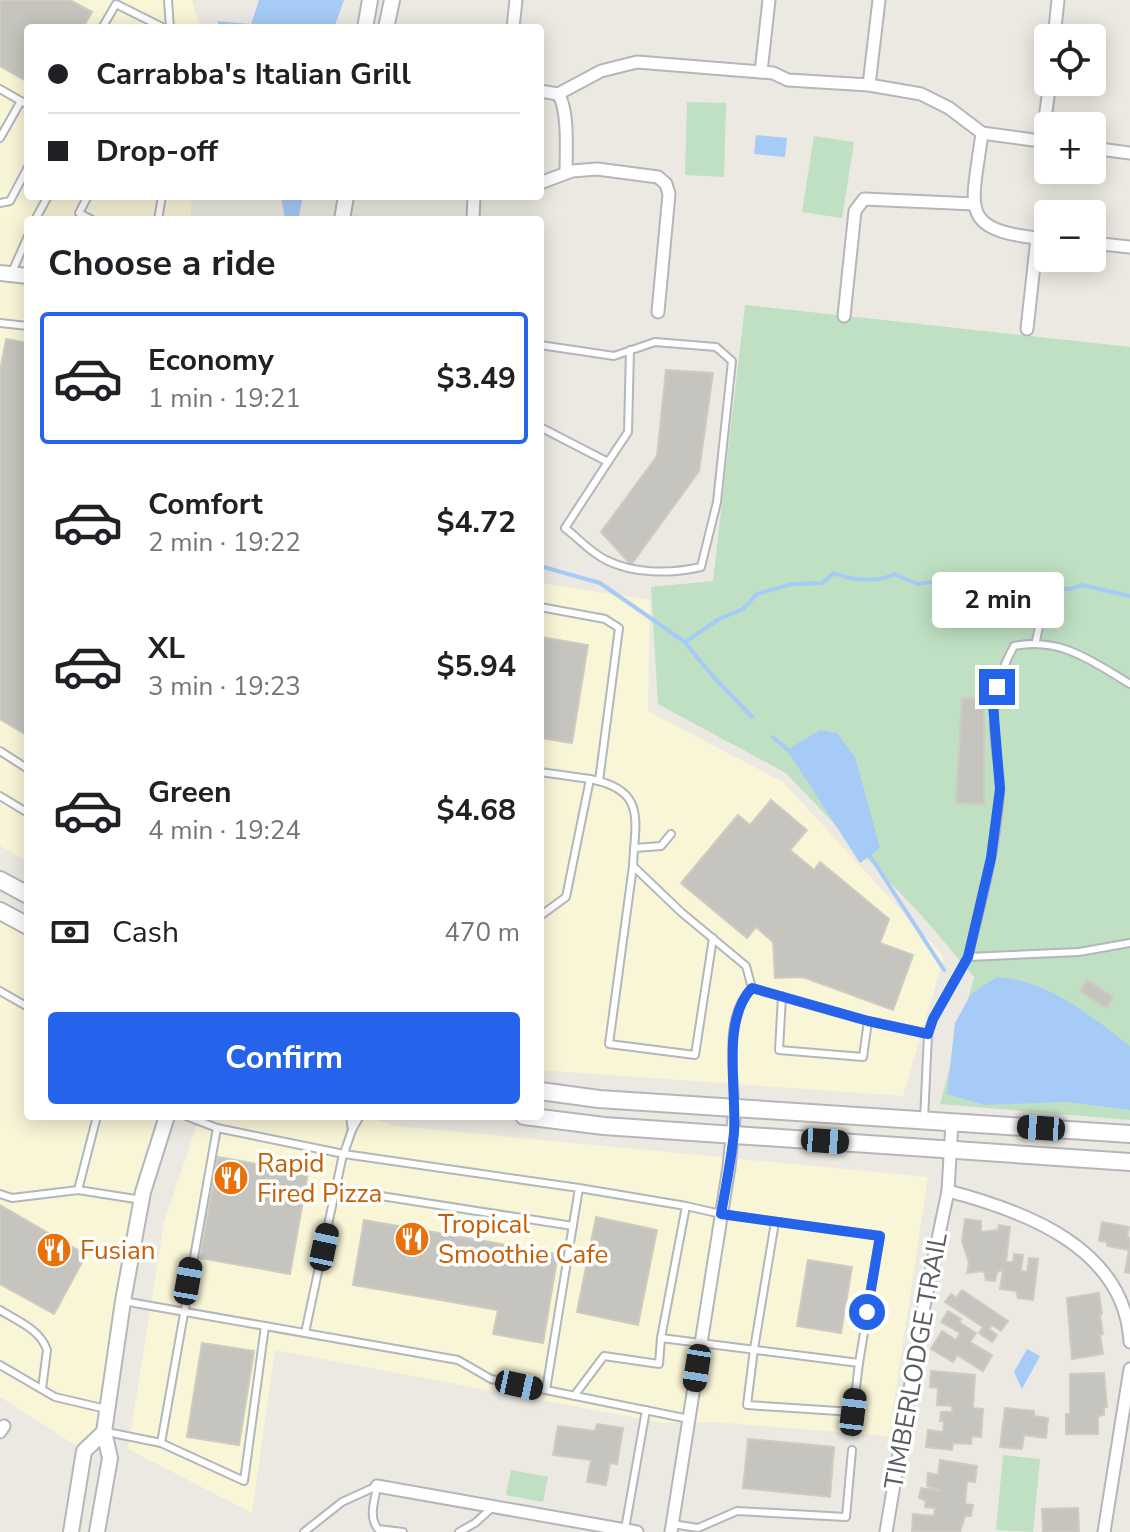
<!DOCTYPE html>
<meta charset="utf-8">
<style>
:root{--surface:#fff;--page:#f2f2f2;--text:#202124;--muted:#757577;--line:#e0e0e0;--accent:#2563eb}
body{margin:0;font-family:"Nunito Sans",sans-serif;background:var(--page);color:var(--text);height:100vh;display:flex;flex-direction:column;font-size:30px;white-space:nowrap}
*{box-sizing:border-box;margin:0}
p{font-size:26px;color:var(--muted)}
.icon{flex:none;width:44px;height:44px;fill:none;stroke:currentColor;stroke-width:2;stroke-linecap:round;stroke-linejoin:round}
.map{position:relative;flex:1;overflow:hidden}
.side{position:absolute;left:24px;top:216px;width:520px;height:904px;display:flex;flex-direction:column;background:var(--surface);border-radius:8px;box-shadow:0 4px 20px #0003}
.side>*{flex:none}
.guide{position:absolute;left:24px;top:24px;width:520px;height:176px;border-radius:8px;box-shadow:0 4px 20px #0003;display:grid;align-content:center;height:176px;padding:0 24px;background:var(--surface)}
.tools{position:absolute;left:1034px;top:24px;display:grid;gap:16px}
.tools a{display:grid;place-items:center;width:72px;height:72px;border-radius:8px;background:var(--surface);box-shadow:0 4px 20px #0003;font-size:40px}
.end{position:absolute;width:36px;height:36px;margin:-18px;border:10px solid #2563eb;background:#fff;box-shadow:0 0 0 4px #fff}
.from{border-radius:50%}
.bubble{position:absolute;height:56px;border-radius:8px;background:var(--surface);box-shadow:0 4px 20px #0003;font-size:26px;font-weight:700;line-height:56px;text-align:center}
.car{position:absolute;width:24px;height:48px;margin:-24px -12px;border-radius:10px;box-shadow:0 0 6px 2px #0007;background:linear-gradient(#222 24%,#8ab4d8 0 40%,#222 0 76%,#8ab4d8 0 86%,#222 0)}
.guide b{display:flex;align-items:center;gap:28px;height:76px;font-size:30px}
.guide b+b{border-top:2px solid var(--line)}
.guide i{width:20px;height:20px;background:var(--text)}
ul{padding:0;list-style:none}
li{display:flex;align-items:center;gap:24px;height:132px;margin:0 16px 12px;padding:0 8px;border:4px solid transparent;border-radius:8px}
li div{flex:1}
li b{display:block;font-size:30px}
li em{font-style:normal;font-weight:700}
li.active{border-color:var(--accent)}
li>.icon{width:72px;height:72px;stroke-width:1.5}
h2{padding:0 24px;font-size:36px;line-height:96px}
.pay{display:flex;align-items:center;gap:20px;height:88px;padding:0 24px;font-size:30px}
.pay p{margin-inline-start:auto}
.button{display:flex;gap:16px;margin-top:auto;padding:16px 24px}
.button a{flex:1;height:92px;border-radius:8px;background:var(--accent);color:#fff;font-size:32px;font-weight:700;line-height:92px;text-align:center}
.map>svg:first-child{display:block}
.commercial{fill:#f9f5d7}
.green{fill:#bfe0c2}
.water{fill:#a6cbf6}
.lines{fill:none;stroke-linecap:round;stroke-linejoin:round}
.stream{stroke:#a6cbf6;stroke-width:4}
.building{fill:#c6c4be;stroke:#cecbc0;stroke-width:2}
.service-casing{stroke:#b3b6ba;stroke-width:10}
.minor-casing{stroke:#b3b6ba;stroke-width:15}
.tertiary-casing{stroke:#b3b6ba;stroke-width:18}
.secondary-casing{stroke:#b4b6bc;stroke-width:20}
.service{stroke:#fff;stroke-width:6}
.minor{stroke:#fff;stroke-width:11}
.tertiary{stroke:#fff;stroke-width:14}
.secondary{stroke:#fff;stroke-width:16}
.route{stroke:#2563eb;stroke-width:10}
.labels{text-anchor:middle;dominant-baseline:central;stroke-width:7;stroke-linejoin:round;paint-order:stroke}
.food-label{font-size:26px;fill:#c56008;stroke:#fff;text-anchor:start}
.street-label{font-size:26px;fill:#595c60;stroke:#fff}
</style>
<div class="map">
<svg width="1130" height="1532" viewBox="0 0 1130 1532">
<rect width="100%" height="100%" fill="#ebe9e1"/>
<g class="commercial">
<path d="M0 0H192L200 28H28V196H192L190 220H28V862L0 846Z"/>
<path d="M540 583 650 600 648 711 783 782 944 957 903 1096 540 1070Z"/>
<path d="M0 911 28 926V1116H167L153 1156 104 1432 84 1451 0 1397Z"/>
<path d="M200 1116H364L397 1126 928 1177 889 1436 713 1422 663 1423 275 1350 252 1513 128 1449 164 1222Z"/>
</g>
<g class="green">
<path d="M687 102 726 103 724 177 685 175Z"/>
<path d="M814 136 854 142 842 218 802 212Z"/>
<path d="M745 305 1130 347V1120L940 1104 974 977 923 917 786 773 658 704 651 587 713 581Z"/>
<path d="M1003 1455 1040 1459 1033 1532 996 1530Z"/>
<path d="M511 1470 548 1477 543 1502 506 1495Z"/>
</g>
<g class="water">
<path d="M259 0H344L334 28H221L217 21 251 24Z"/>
<path d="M756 135 787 138 785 157 754 154Z"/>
<path d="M281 196H303L298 220H285Z"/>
<path d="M820 730 837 733 855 757 880 848 860 863 787 750Z"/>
<path d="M997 977C1049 981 1090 1015 1130 1046V1110L1067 1102 985 1105 947 1094 955 1023 971 994Z"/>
<path d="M1027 1349 1040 1356 1022 1389 1014 1372Z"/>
</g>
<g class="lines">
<g class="stream">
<path d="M540 566 600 583 685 642 710 673 752 717"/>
<path d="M685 642 719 619 743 609 757 594 792 584 822 583 834 573C849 580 880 583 894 574L917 584 939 581 971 591 994 582 1007 587 1046 589H1070L1082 585 1130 596"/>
<path d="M773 737 789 751"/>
<path d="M867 851 944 970"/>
</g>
</g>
<g class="building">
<path d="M0 0H70L92 12 83 28H28V82L0 66Z"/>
<path d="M6 339 28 343V736L0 719V371Z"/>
<path d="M666 370 713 373 699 471 631 565 601 532 657 456Z"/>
<path d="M540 637 588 645 572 743 540 738Z"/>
<path d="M962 698H984V804L956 803Z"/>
<path d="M771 800 807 830 790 850 814 870 820 862 889 919 880 943 913 955 893 1010 803 977 775 978 773 942 756 927 747 938 681 883 738 815 750 825Z"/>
<path d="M1087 980 1113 997 1106 1008 1080 991Z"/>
<path d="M218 1157 308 1173 290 1274 200 1258Z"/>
<path d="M0 1205 86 1255 54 1314 0 1284Z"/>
<path d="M596 1217 657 1230 638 1325 577 1312Z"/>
<path d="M965 1219 981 1221V1232L998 1230 999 1225 1010 1227 1006 1262H1013L1014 1254 1023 1255 1021 1271 1027 1272 1029 1258 1038 1259 1033 1300 1018 1298 1016 1291 1000 1289 1003 1270 997 1272 995 1281 986 1280 984 1271 967 1273 969 1263 962 1241Z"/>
<path d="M364 1220 558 1254 543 1343 493 1334 498 1310 353 1285Z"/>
<path d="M1102 1222 1129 1227 1127 1237 1130 1238V1273L1125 1272 1129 1250 1107 1246V1242L1099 1241Z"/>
<path d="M808 1260 852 1267 841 1333 797 1326Z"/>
<path d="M962 1290 1008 1321 1001 1331 992 1325 989 1329 997 1335 992 1342 979 1333 983 1327 945 1302 951 1294 956 1298Z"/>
<path d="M1099 1293 1102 1314 1100 1315 1103 1334 1100 1335 1103 1354 1072 1359 1067 1298Z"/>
<path d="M948 1311 961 1319 959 1322 976 1333 970 1342 992 1355 983 1371 957 1355 953 1362 931 1349 942 1331 956 1340 960 1333 941 1322Z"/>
<path d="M202 1343 254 1351 239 1445 187 1437Z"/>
<path d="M931 1371 975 1375 973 1408 983 1409 981 1437 972 1436 971 1444 953 1443 952 1450 926 1447 928 1430 943 1432 944 1421H940L941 1412H952V1406L937 1405 938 1388 930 1387Z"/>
<path d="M1104 1373 1107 1407H1104V1415L1098 1416V1434H1066V1414H1070V1374Z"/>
<path d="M1005 1408 1034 1411V1416L1048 1418 1046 1438 1024 1435 1022 1449 1000 1447Z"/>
<path d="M597 1424 623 1428 617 1464 610 1463 606 1485 587 1482 591 1460 553 1455 558 1426 595 1431Z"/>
<path d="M748 1439 834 1447 830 1497 743 1488Z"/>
<path d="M940 1460 977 1466 975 1482 967 1481 965 1504 973 1505 971 1516H965L960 1532 912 1531 913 1514 934 1516 935 1508 925 1507 926 1501 919 1498 921 1488 942 1491 927 1486 928 1473 938 1475Z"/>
<path d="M1078 1508 1079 1532H1043L1042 1509Z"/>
</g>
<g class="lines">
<defs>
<g id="service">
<path d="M168 0 170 28"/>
<path d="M102 28 116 4 164 28"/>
<path d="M0 89 28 105"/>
<path d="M0 138 21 101"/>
<path d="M88 196 79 213 92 220"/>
<path d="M0 203 10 201 28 167"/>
<path d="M35 220 48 196"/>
<path d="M158 220 162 196"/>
<path d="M12 272 28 236"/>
<path d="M0 323 28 326"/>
<path d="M540 345 614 356 655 342 716 347 732 361 717 502 701 567C670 574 634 574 606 560 591 553 578 538 565 528L608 462 540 427"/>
<path d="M608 462 628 432 630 350"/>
<path d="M540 607 605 619 619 628 599 781"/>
<path d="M1036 641 1042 612"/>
<path d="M0 751 28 769"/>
<path d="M540 772 590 779"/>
<path d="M0 796 28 813"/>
<path d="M634 848 661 846 671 834"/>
<path d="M633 866 609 1044 695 1055 713 938"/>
<path d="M540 916 566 897 590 779C647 790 635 820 633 866L681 912 746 966 752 988C723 1017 734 1067 735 1105"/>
<path d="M968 957C982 904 996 850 1000 795 1001 781 998 766 996 752 991 710 994 682 1014 646 1061 637 1092 661 1130 684"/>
<path d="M752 988 868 1021 928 1034"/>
<path d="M0 991 28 1007"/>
<path d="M782 996 779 1050 863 1057 868 1021"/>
<path d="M350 1116 352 1130 360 1116"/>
<path d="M924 1120 928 1034 933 1019 968 957 1079 952 1130 943"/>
<path d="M217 1128 344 1154 579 1188 546 1390"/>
<path d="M579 1188 686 1206 661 1338 859 1363 880 1236 721 1214 686 1206"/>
<path d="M336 1189 573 1226"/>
<path d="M78 1190 97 1116"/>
<path d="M0 1194 12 1198 78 1190 142 1200"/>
<path d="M775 1222 754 1349 747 1405 853 1412 859 1363"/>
<path d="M123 1301 458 1360 491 1379 689 1419"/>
<path d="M0 1310C17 1321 40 1329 47 1350L42 1389"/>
<path d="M305 1333 342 1159 352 1130"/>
<path d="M0 1365 55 1397 106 1409"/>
<path d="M574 1396 604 1356 659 1364 661 1338"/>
<path d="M107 1432 161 1443 217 1128 186 1116"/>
<path d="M161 1443 244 1481 265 1326"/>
<path d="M377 1486C375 1500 368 1517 378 1529L403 1532"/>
<path d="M672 1524 698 1528 737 1511 846 1517 852 1450"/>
<path d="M625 1529 646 1410"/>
<path d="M304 1532 342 1502 377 1486"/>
<path d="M459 1532 475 1523 494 1506"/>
</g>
<g id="minor">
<path d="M513 28 516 0"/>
<path d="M1054 38 1058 0"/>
<path d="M761 72 769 0"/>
<path d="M869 85 879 0"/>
<path d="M540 91 558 94 601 71 637 62 761 72 773 73 788 80 869 85 921 94 949 108 982 133 1048 142"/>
<path d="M558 94C569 109 566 153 566 173"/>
<path d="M982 133C972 210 956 231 1048 239"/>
<path d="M1042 141 1050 82"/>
<path d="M1092 148 1130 153"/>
<path d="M540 183 572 171 597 169 658 177 666 184 669 194 658 312"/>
<path d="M473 220 474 196"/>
<path d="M1092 243 1130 247"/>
<path d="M844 316 855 211 864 199 974 204"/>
<path d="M1027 329 1037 238"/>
<path d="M948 1191C1025 1211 1125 1248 1130 1342"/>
<path d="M0 1432 4 1426"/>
<path d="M377 1486 637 1532"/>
<path d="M671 1532 729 1167 735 1109"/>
<path d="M886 1532 924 1306 948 1191 952 1122"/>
<path d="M1104 1532 1130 1369"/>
</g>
<g id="tertiary">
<path d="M365 28 370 0"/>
<path d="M386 28 392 0"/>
<path d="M342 220 346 196"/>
<path d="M0 273 28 276"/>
<path d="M71 1532 84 1451 104 1432"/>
<path d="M97 1532 110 1458 104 1432 123 1301 143 1192 167 1116"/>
</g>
<g id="secondary">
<path d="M0 880 28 895"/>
<path d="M0 911 28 926"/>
<path d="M540 1091 599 1099 1130 1134"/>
<path d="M524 1116 604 1126 1130 1162"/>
</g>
</defs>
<use href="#service" class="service-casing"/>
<use href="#minor" class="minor-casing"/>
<use href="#tertiary" class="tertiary-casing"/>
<use href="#secondary" class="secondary-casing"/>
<use href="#service" class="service"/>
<use href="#minor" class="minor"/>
<use href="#tertiary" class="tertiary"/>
<use href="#secondary" class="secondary"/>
</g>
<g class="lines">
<path class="route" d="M867 1312 880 1236 721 1214C726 1187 731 1160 734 1133 737 1090 721 1020 752 988L868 1021 928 1034 933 1019 968 957 991 858 1000 789 993 705 997 687"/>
</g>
<defs>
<symbol id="restaurant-disc" viewBox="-11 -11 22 22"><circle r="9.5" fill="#e8710a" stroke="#fff"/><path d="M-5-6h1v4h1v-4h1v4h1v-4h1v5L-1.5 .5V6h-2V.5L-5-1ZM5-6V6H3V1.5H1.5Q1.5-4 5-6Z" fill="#fff"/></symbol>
</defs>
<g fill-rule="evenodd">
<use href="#restaurant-disc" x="211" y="1158" width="40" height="40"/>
<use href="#restaurant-disc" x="392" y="1219" width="40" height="40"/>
<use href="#restaurant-disc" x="34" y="1230" width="40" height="40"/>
</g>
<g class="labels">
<g class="food-label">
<text x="257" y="1163">Rapid<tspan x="257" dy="30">Fired Pizza</tspan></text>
<text x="438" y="1224">Tropical<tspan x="438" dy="30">Smoothie Cafe</tspan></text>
<text x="80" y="1250">Fusian</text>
</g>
<g class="street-label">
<text transform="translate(916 1361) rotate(-80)">TIMBERLODGE TRAIL</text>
</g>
</g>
</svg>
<div class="tools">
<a><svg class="icon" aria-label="locate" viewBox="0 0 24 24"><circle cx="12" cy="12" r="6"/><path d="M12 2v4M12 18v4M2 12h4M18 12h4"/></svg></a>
<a>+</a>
<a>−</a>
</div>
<i class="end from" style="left:867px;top:1312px"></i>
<i class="end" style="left:997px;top:687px"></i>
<div class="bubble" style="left:932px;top:572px;width:132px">2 min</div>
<i class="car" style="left:1041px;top:1128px;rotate:274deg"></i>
<i class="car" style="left:825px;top:1141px;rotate:94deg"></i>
<i class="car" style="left:324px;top:1247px;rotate:12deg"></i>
<i class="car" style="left:188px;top:1281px;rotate:10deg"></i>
<i class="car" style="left:697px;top:1368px;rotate:189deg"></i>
<i class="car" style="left:519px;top:1385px;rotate:102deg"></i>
<i class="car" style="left:853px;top:1412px;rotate:7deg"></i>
<div class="guide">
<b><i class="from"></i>Carrabba's Italian Grill</b>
<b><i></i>Drop-off</b>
</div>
<section class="side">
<h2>Choose a ride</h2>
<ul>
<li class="active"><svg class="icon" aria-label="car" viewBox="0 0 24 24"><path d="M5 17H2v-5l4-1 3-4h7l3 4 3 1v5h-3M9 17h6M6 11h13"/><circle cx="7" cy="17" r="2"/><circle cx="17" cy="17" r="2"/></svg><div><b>Economy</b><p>1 min · 19:21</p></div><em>$3.49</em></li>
<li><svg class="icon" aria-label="car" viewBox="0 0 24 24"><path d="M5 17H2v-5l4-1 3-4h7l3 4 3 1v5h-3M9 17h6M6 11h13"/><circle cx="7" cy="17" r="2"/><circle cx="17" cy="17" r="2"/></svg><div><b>Comfort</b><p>2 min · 19:22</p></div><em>$4.72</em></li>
<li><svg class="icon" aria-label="car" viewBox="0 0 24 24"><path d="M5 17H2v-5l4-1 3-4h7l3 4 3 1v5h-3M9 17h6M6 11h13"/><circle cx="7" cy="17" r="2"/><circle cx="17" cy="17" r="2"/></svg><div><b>XL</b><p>3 min · 19:23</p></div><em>$5.94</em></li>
<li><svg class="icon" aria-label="car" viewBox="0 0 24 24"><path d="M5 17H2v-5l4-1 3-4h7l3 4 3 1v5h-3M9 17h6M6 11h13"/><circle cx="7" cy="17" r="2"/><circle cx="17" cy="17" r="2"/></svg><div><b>Green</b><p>4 min · 19:24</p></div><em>$4.68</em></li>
</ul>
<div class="pay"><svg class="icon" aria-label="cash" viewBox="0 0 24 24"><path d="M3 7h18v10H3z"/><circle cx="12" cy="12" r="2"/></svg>Cash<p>470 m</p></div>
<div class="button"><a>Confirm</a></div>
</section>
</div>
